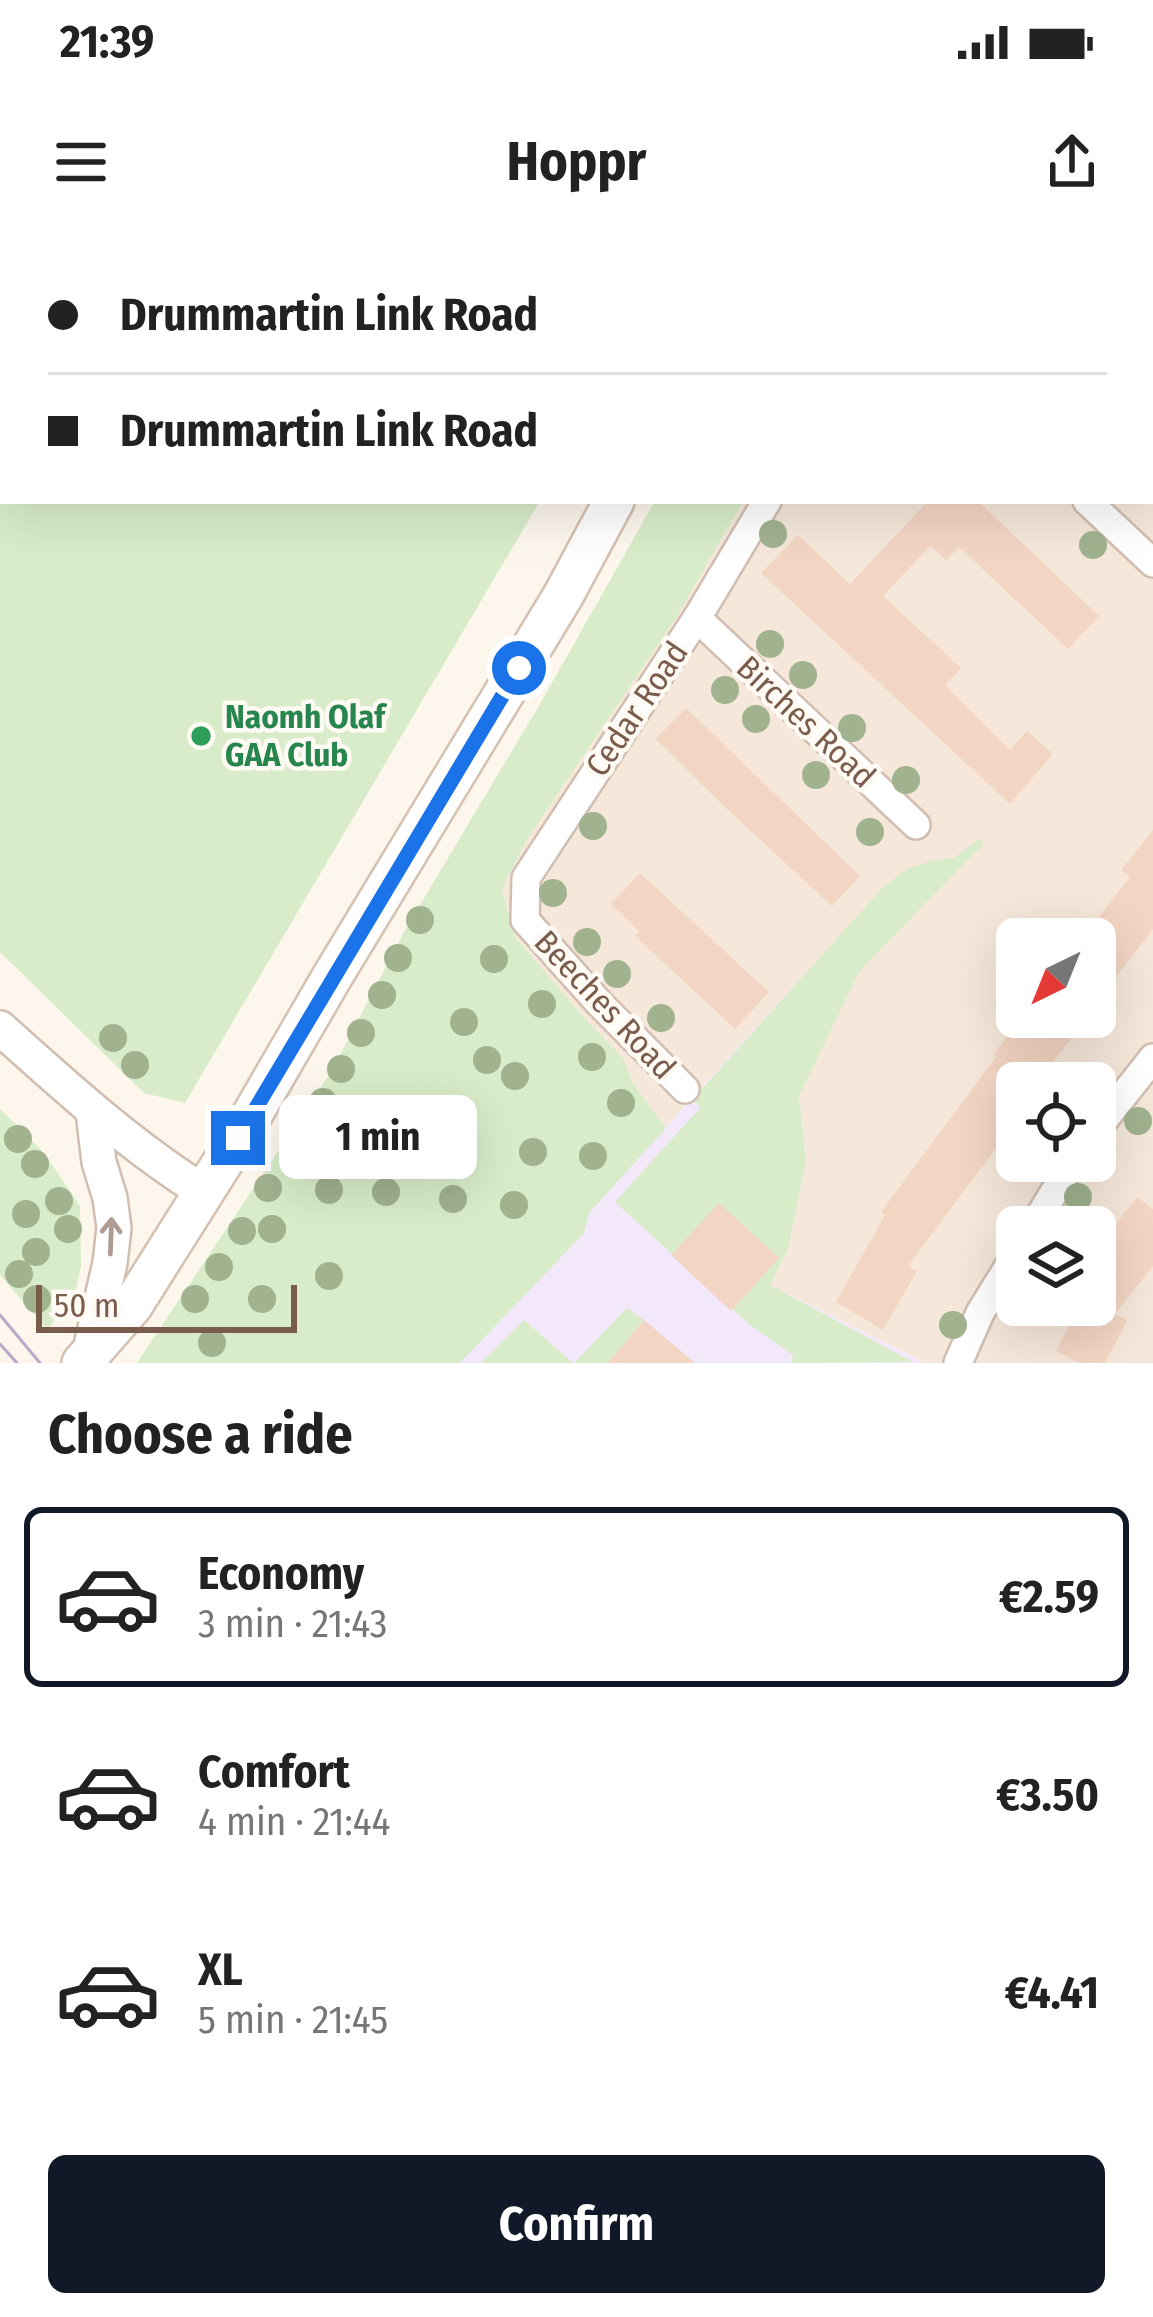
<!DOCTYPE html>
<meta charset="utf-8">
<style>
:root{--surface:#fff;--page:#f2f2f2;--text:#222;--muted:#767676;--line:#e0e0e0;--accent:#111827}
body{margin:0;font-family:"Fira Sans Condensed",sans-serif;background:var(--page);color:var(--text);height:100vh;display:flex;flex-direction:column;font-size:45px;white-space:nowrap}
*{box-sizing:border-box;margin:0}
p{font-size:39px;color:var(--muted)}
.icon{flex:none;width:66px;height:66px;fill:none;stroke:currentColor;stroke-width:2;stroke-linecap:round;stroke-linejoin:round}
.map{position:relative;height:1123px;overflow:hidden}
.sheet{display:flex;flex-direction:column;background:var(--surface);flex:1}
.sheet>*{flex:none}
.top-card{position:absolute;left:0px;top:0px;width:1155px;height:264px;box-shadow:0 12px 48px #0002;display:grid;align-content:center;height:264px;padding:0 48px;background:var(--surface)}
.needle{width:78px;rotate:223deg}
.tools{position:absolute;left:996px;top:678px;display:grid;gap:24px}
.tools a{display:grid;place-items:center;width:120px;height:120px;border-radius:18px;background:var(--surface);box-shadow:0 12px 48px #0002;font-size:60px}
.scale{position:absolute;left:36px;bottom:30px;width:261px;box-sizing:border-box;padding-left:12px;border:6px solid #7a5c4d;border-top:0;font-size:33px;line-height:42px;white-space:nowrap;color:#7a5c4d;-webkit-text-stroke:9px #fffaf3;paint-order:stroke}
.end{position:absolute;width:54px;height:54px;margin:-27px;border:15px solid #1a73e8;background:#fff;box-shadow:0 0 0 6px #fff}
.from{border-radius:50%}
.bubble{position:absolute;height:84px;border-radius:18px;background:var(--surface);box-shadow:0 12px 48px #0002;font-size:39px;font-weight:700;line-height:84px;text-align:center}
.top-card b{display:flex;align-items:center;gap:42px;height:114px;font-size:45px}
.top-card b+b{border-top:3px solid var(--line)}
.top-card i{width:30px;height:30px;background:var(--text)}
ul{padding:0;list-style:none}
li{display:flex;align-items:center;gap:36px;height:180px;margin:0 24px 18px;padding:0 24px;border:6px solid transparent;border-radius:18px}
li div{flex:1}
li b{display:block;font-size:45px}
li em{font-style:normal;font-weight:700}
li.active{border-color:var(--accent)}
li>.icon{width:108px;height:108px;stroke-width:1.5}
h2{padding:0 48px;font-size:54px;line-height:144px}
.cta{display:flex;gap:24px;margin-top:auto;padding:24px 48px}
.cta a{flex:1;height:138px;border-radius:18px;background:var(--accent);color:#fff;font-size:48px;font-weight:700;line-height:138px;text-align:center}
.status{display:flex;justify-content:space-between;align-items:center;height:84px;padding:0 60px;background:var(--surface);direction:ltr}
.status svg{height:33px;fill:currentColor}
header{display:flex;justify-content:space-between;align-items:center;height:156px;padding:0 48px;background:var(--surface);font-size:54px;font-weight:700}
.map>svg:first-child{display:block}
.residential{fill:#f5e8da;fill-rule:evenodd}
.education{fill:#f3e8fa}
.green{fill:#d8ecc9}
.building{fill:#f3d5c3}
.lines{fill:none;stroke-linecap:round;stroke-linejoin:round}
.minor-casing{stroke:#d1beb0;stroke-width:32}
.tertiary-casing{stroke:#d1beb0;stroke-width:38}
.secondary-casing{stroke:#d6c0b0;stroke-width:44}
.minor{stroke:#fff;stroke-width:27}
.tertiary{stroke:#fff;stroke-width:33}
.secondary{stroke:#fff;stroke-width:39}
.tram{stroke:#b9a8c9;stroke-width:3}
.tree{fill:#a0b28e}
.oneway{stroke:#af9d94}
.route{stroke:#1a73e8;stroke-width:15}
.leisure-dot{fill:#2e9e5b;stroke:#fffaf3;stroke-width:4.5}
.labels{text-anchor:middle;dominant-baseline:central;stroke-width:9;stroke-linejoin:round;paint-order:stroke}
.street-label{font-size:33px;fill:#7a5c4d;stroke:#fffaf3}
.leisure-label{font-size:33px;font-weight:bold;fill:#27864d;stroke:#fffaf3;text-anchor:start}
</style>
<div class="status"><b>21:39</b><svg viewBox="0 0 49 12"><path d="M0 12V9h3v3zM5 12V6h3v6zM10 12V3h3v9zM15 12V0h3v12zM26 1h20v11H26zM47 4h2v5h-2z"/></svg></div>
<header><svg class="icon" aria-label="menu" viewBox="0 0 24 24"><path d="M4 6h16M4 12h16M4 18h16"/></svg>Hoppr<svg class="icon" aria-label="share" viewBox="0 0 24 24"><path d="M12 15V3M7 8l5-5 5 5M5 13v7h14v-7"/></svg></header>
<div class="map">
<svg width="1153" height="1123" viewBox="0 0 1153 1123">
<rect width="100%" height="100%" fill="#fdf6ec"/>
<path class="residential" d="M892 0H1153V1123H922L770 1046 788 1009 806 921 799 856 845 760 808 731 666 888 632 842 622 818 580 773 515 697 502 649 526 601 678 375 743 261H1152V3H890ZM1017 699H1095V777H1017ZM1017 843H1095V921H1017ZM1017 987H1095V1065H1017Z"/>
<path class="education" d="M808 730 845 760 799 856 806 921 788 1009 770 1045 920 1120 918 1123H448L588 973Z"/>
<g class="green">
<path d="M0 0H684L682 3H3V261H540L185 863 144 853 0 712Z"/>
<path d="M655 261H743L678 375 526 601 502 649 515 697 580 773 623 818 632 842 666 888 589 973 584 993 460 1123H137L331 832 405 690 537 469Z"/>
<path d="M979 599 984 603 859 732 799 856 806 921 788 1009 770 1045 913 1122 792 1123 793 1115 750 1085 615 962 701 867 693 859 884 646 908 629 931 621 954 618Z"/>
<path d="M0 869 44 913 80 966 81 1026 76 1049 48 1090 0 1035Z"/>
<path d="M627 1068 644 1080 608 1123H574Z"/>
<path d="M524 1080 573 1123H481Z"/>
</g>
<g class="building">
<path d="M928 261H978L1099 376 1068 409 959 307 946 320 930 306 883 356 961 428 945 445 1010 510 1027 491 1053 514 1010 564 761 333 798 295 850 344Z"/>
<path d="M686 468 860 636 832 666 728 570 656 499Z"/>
<path d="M1153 590V689L1095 764V682L1130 637 1121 630Z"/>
<path d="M640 633 769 752 735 789 635 696 639 691 611 664Z"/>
<path d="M1022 777H1088L1037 843H1017V880L908 1026 917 1031 883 1090 836 1062 885 975 881 972 996 817 993 815Z"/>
<path d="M1137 957 1153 969V1026L1115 1074 1127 1080 1105 1123H1080L1056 1111 1080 1065H1095V1011Z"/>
<path d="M719 963 779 1018 731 1071 671 1015Z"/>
<path d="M644 1080 695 1123H608Z"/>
</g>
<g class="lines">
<defs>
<g id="minor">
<path d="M912 3 913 0"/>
<path d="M1087 261 1153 323"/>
<path d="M697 378 916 585"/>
<path d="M685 849 599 763 525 680 526 638 697 378 767 261"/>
<path d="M1095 891 1153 818"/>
<path d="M1033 987 1073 921"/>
<path d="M958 1123 980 1073 1017 1013"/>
</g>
<g id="tertiary">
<path d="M0 788C66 847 129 905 204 952"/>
<path d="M90 1110 110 1023 114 988 110 958 99 922 93 872"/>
</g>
<g id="secondary">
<path d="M753 3 755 0"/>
<path d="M82 1123 132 1066 245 887 332 737 563 356 614 261"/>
</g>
</defs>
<use href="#minor" class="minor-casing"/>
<use href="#tertiary" class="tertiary-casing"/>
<use href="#secondary" class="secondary-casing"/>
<use href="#minor" class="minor"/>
<use href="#tertiary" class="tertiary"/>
<use href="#secondary" class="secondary"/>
<g class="tram">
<path d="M0 1075 40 1123"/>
<path d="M0 1104 17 1123"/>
</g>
</g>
<g class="tree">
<circle cx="773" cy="294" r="14"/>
<circle cx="1093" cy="305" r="14"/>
<circle cx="770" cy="404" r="14"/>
<circle cx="803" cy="435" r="14"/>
<circle cx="725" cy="450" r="14"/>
<circle cx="756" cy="479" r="14"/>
<circle cx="852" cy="488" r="14"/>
<circle cx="816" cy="535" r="14"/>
<circle cx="906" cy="540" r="14"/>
<circle cx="593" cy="586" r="14"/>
<circle cx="870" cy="592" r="14"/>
<circle cx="553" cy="653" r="14"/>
<circle cx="420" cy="680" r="14"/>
<circle cx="587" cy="702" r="14"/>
<circle cx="398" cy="718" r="14"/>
<circle cx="494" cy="719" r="14"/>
<circle cx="617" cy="734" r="14"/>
<circle cx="382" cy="755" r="14"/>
<circle cx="542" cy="764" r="14"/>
<circle cx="661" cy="778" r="14"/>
<circle cx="464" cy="782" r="14"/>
<circle cx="361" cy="793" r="14"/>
<circle cx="113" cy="798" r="14"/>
<circle cx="592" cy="817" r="14"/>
<circle cx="487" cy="820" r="14"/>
<circle cx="135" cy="825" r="14"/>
<circle cx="341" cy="829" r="14"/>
<circle cx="515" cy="836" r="14"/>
<circle cx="323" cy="862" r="14"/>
<circle cx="621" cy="863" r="14"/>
<circle cx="1138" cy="881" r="14"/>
<circle cx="18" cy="899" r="14"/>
<circle cx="376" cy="901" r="14"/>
<circle cx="458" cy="907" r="14"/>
<circle cx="533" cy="912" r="14"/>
<circle cx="593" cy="916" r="14"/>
<circle cx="35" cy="924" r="14"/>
<circle cx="268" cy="948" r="14"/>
<circle cx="329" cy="950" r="14"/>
<circle cx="386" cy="952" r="14"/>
<circle cx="1078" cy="957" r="14"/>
<circle cx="453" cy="959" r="14"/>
<circle cx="59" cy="961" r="14"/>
<circle cx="514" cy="965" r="14"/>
<circle cx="26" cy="974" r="14"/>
<circle cx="68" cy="989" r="14"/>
<circle cx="272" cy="989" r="14"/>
<circle cx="242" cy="991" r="14"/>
<circle cx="36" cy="1012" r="14"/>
<circle cx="219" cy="1027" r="14"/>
<circle cx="19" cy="1034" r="14"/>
<circle cx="329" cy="1036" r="14"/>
<circle cx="37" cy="1059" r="14"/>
<circle cx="195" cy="1059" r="14"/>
<circle cx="262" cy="1059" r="14"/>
<circle cx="953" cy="1085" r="14"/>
<circle cx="212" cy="1103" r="14"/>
</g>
<defs><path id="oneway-shaft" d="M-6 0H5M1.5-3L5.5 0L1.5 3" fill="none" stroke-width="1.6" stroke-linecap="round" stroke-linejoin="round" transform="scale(3)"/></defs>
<use class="oneway" href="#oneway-shaft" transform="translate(111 996) rotate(-88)"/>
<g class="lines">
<path class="route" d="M238 898 519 428"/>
</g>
<circle class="leisure-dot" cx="201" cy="496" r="12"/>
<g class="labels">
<g class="street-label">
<text transform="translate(637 469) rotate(-56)">Cedar Road</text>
<text transform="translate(806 482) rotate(43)">Birches Road</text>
<text transform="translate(605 765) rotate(47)">Beeches Road</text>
</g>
<g class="leisure-label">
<text x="225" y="477">Naomh Olaf<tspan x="225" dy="38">GAA Club</tspan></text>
</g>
</g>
</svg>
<div class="tools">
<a><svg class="needle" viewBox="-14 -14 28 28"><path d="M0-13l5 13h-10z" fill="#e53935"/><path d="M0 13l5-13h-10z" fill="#767676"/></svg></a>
<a><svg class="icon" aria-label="locate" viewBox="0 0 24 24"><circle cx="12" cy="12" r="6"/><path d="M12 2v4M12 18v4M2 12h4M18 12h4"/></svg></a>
<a><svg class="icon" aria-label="layers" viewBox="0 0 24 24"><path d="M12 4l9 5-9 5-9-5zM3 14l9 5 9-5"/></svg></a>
</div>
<div class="scale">50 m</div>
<i class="end from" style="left:519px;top:428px"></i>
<i class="end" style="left:238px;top:898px"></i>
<div class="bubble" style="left:279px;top:855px;width:198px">1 min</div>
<div class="top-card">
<b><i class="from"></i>Drummartin Link Road</b>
<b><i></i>Drummartin Link Road</b>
</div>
</div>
<section class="sheet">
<h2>Choose a ride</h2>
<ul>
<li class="active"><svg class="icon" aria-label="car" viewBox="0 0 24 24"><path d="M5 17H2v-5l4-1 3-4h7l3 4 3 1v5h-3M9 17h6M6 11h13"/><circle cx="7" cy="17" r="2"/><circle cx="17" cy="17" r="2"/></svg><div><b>Economy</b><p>3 min · 21:43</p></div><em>€2.59</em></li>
<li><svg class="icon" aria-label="car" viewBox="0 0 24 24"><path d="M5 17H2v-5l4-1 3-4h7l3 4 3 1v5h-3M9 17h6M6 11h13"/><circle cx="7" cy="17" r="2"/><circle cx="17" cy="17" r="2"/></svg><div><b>Comfort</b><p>4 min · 21:44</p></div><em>€3.50</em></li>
<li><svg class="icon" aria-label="car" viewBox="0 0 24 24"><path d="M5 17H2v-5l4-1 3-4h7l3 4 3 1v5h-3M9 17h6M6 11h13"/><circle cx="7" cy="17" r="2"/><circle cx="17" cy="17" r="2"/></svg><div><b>XL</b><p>5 min · 21:45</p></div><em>€4.41</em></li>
</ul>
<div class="cta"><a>Confirm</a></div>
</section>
